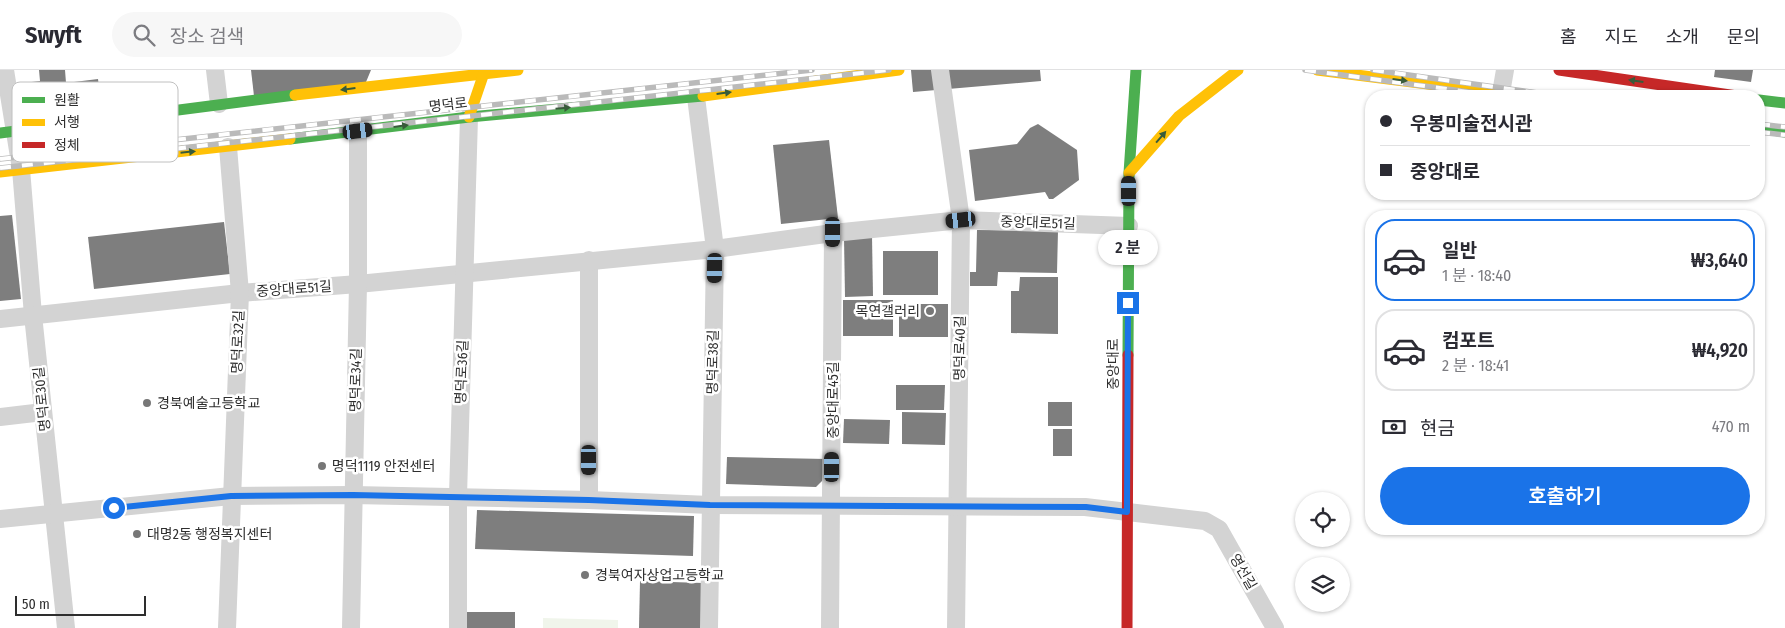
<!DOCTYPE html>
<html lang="ko">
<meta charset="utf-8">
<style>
:root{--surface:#fff;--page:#f7f7f7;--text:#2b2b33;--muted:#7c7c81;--line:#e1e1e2;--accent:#1a73e8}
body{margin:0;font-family:"Fira Sans Condensed","Noto Sans KR",sans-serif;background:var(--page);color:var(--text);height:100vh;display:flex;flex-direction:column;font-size:19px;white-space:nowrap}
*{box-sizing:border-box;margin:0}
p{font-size:16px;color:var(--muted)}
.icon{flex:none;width:28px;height:28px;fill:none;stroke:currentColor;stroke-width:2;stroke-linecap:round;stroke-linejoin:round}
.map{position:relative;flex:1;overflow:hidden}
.sheet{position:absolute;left:1365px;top:140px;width:400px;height:325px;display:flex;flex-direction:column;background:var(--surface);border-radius:20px;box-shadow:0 1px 4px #0004}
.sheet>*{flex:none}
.hud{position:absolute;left:1365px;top:20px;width:400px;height:110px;border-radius:20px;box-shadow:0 1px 4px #0004;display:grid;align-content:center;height:110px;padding:0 15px;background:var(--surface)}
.controls{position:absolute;left:1295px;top:422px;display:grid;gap:10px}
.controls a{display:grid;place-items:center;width:55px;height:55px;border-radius:50%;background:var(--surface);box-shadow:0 1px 4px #0004;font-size:25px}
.scale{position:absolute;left:15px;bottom:12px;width:131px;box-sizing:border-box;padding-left:5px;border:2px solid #2e2e2e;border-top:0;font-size:14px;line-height:18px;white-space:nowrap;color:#2e2e2e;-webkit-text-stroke:4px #fff;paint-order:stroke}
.end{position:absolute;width:22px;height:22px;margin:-11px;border:6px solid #1a73e8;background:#fff;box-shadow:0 0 0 2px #fff}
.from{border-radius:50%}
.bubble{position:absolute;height:35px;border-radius:18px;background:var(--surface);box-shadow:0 1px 4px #0004;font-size:16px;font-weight:600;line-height:35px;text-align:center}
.car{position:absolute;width:15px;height:30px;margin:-15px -8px;border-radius:6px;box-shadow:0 0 4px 1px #0007;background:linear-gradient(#222 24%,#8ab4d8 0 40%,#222 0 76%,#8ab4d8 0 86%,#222 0)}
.hud b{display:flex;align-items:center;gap:18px;height:48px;font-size:19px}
.hud b+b{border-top:1px solid var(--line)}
.hud i{width:12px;height:12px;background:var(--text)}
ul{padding:9px 0 0;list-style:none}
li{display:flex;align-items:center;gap:15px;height:82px;margin:0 10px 8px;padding:0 5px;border:2px solid var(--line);border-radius:20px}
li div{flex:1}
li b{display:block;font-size:19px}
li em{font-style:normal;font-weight:600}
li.selected{border-color:var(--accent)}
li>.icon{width:45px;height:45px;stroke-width:1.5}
.pay{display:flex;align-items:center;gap:12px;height:55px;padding:0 15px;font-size:19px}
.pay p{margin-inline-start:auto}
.button{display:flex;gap:10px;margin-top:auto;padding:10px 15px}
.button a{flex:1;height:58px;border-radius:30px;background:var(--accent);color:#fff;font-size:20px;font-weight:600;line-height:58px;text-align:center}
header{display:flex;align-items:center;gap:30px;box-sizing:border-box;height:70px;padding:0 25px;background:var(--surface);border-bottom:1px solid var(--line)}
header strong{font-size:24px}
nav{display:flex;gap:28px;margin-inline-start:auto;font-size:18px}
.search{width:350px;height:45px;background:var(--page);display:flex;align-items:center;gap:12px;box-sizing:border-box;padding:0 18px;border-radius:28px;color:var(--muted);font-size:19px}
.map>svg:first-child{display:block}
.green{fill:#f0f5eb}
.building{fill:#7e7e7e}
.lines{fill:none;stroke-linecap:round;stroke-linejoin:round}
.street{stroke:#d3d3d3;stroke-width:18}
.fast{stroke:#4caf50;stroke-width:11}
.slow{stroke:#ffc107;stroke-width:11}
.jam{stroke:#c62828;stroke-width:11}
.rail-casing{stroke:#bababa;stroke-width:5.5}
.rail{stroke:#fff;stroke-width:4;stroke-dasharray:11;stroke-linecap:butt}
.oneway{fill:#385b3a}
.route{stroke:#1a73e8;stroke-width:6}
.poi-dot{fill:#777;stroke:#fff;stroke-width:2}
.labels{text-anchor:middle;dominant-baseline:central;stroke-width:5;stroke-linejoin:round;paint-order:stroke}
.street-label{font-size:14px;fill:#2e2e2e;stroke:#fff}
.poi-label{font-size:14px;fill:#2e2e2e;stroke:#fff;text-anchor:start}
.key{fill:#fff;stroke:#c0c0c0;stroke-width:1}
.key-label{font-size:14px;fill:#2e2e2e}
</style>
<header>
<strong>Swyft</strong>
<div class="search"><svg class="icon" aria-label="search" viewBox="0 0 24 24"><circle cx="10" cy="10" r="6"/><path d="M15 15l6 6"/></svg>장소 검색</div>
<nav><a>홈</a><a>지도</a><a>소개</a><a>문의</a></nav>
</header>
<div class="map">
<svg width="1785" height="558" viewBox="0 0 1785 558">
<rect width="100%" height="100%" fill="#fff"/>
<path class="green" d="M543 548 618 550V558H543Z"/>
<g class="building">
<path d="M39 0H65L66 13 98 9 101 32 19 42 15 14 40 11Z"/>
<path d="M251 0H371L366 12 254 26Z"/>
<path d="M911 0H1040L1041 11 913 22Z"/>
<path d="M1715 0H1753L1751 12 1714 7Z"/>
<path d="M1038 54 1077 80 1079 110 1053 129H1049L1045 122 975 131 969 80 1017 74 1030 58Z"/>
<path d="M829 70 838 148 781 154 773 75Z"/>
<path d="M12 145 21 229 0 231V146Z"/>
<path d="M224 152 230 204 94 219 88 167Z"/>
<path d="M977 160 1058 161 1057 203 998 202 997 216H970V202H976Z"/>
<path d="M872 166 873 226 845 227 844 167Z"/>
<rect x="883" y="181" width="55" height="44"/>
<path d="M1020 207H1058V264L1011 263V221H1019Z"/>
<rect x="843" y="230" width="50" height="36"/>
<rect x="899" y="234" width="49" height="33"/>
<path d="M896 315H945L944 340H896Z"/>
<rect x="1048" y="332" width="24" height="24"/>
<path d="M902 342 946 343 945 375 902 374Z"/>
<path d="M844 349 890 350 889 374 843 373Z"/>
<rect x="1053" y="359" width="19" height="27"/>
<path d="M727 387 827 389 826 407 816 417 726 414Z"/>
<path d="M477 440 694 446 693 486 475 479Z"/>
<path d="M640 511 703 513 702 558H639Z"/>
<rect x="466" y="542" width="49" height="16"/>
</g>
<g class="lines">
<g class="street">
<path d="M5 0 21 99 33 245 66 558"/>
<path d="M215 0 219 34"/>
<path d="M940 0 961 150 956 558"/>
<path d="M1501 23 1505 0"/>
<path d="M696 27 715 179 709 558"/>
<path d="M589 190V430"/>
<path d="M0 249 240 223 358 214 715 179 833 163 961 150 1129 156"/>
<path d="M0 347 43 342"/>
<path d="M0 449 231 426 353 425 589 430 710 435 1085 437 1205 451 1219 459 1275 558"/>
<path d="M227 558 240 223 228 77"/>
<path d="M351 558 358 214V61"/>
<path d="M458 558V426L469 47"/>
<path d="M830 558 833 163"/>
</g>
<g class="fast">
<path d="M1759 30 1785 33"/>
<path d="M1759 58 1785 62"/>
<path d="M0 63 295 25"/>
<path d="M290 69 469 47 703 26"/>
<path d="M1128 285 1129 103 1136 0"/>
</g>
<g class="slow">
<path d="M1317 0 1523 26"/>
<path d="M295 25 518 0"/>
<path d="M703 26 899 0"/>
<path d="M469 47 485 0"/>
<path d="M0 102 290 69"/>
<path d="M1129 103 1179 46 1238 0"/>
</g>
<g class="jam">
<path d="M1559 0 1737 26"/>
<path d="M1127 558 1128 285"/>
</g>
<defs>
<g id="rail">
<path d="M1305 0 1499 26"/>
<path d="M1373 0 1559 26"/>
<path d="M1759 54 1785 57"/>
<path d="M1759 62 1785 65"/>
<path d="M0 89 812 0"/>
<path d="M0 98 889 0"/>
</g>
</defs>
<use href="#rail" class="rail-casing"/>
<use href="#rail" class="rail"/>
</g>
<defs><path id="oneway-solid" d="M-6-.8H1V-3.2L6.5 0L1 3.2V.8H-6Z" transform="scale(1.25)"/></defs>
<g class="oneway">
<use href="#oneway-solid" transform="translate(1400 10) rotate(7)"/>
<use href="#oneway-solid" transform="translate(1636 11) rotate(-172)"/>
<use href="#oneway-solid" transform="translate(348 19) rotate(173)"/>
<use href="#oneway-solid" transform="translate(724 23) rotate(-7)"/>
<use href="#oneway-solid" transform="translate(563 38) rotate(-5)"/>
<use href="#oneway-solid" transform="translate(401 56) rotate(-7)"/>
<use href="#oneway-solid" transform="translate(1161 67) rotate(-49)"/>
<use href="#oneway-solid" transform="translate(188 82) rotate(-6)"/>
</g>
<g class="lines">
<path class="route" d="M114 438 231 426 353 425 589 430 710 435 1086 437 1127 442 1128 233"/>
</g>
<g class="poi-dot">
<circle cx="930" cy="241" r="5"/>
<circle cx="147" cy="333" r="5"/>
<circle cx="322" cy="396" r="5"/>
<circle cx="137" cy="464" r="5"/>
<circle cx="585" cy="505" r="5"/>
</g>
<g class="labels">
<g class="street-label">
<text transform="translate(448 35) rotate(-7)">명덕로</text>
<text transform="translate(1038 153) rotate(2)">중앙대로51길</text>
<text transform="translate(294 219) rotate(-4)">중앙대로51길</text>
<text transform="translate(238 272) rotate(-88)">명덕로32길</text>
<text transform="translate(960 278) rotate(-89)">명덕로40길</text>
<text transform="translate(713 292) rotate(-89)">명덕로38길</text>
<text transform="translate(1113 294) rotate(-90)">중앙대로</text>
<text transform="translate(462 302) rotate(-88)">명덕로36길</text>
<text transform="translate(356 310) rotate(-89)">명덕로34길</text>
<text transform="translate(42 329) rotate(-96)">명덕로30길</text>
<text transform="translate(833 330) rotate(-90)">중앙대로45길</text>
<text transform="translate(1243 502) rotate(60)">영선길</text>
</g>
<g class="poi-label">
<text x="920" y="241" text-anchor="end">목연갤러리</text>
<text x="157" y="333">경북예술고등학교</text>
<text x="332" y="396">명덕1119 안전센터</text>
<text x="147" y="464">대명2동 행정복지센터</text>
<text x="595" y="505">경북여자상업고등학교</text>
</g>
</g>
<rect x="12" y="12" width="166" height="80" rx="8" class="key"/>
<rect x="22" y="27" width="23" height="6" fill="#4caf50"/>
<rect x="22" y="49" width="23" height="7" fill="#ffc107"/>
<rect x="22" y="72" width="23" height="6" fill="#c62828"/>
<g class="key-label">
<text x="54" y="35">원활</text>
<text x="54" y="57">서행</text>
<text x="54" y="80">정체</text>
</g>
</svg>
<div class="controls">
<a><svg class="icon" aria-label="locate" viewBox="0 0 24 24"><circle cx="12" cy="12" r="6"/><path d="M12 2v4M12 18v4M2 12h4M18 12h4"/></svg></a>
<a><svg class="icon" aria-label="layers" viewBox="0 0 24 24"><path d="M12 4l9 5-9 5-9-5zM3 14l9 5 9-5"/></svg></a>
</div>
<div class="scale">50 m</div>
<i class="end from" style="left:114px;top:438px"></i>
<i class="end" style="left:1128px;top:233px"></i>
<div class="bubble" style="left:1098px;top:160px;width:60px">2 분</div>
<i class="car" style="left:358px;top:61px;rotate:83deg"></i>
<i class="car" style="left:1129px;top:121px;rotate:0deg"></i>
<i class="car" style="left:961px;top:150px;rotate:264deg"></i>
<i class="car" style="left:833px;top:162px;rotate:180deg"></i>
<i class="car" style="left:715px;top:198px;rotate:181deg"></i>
<i class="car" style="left:589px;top:390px;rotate:180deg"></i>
<i class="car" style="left:832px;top:397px;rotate:0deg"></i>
<div class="hud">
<b><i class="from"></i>우봉미술전시관</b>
<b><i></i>중앙대로</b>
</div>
<section class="sheet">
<ul>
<li class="selected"><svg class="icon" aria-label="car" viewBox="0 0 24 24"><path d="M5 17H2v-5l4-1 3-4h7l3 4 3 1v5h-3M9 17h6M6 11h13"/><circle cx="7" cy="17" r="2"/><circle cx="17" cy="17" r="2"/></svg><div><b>일반</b><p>1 분 · 18:40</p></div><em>₩3,640</em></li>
<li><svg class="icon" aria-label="car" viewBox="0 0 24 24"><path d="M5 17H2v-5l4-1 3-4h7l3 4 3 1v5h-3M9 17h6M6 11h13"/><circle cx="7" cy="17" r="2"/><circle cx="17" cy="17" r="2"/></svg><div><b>컴포트</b><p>2 분 · 18:41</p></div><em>₩4,920</em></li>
</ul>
<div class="pay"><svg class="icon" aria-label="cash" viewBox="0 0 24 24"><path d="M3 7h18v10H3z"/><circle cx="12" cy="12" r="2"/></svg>현금<p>470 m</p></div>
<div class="button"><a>호출하기</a></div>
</section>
</div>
